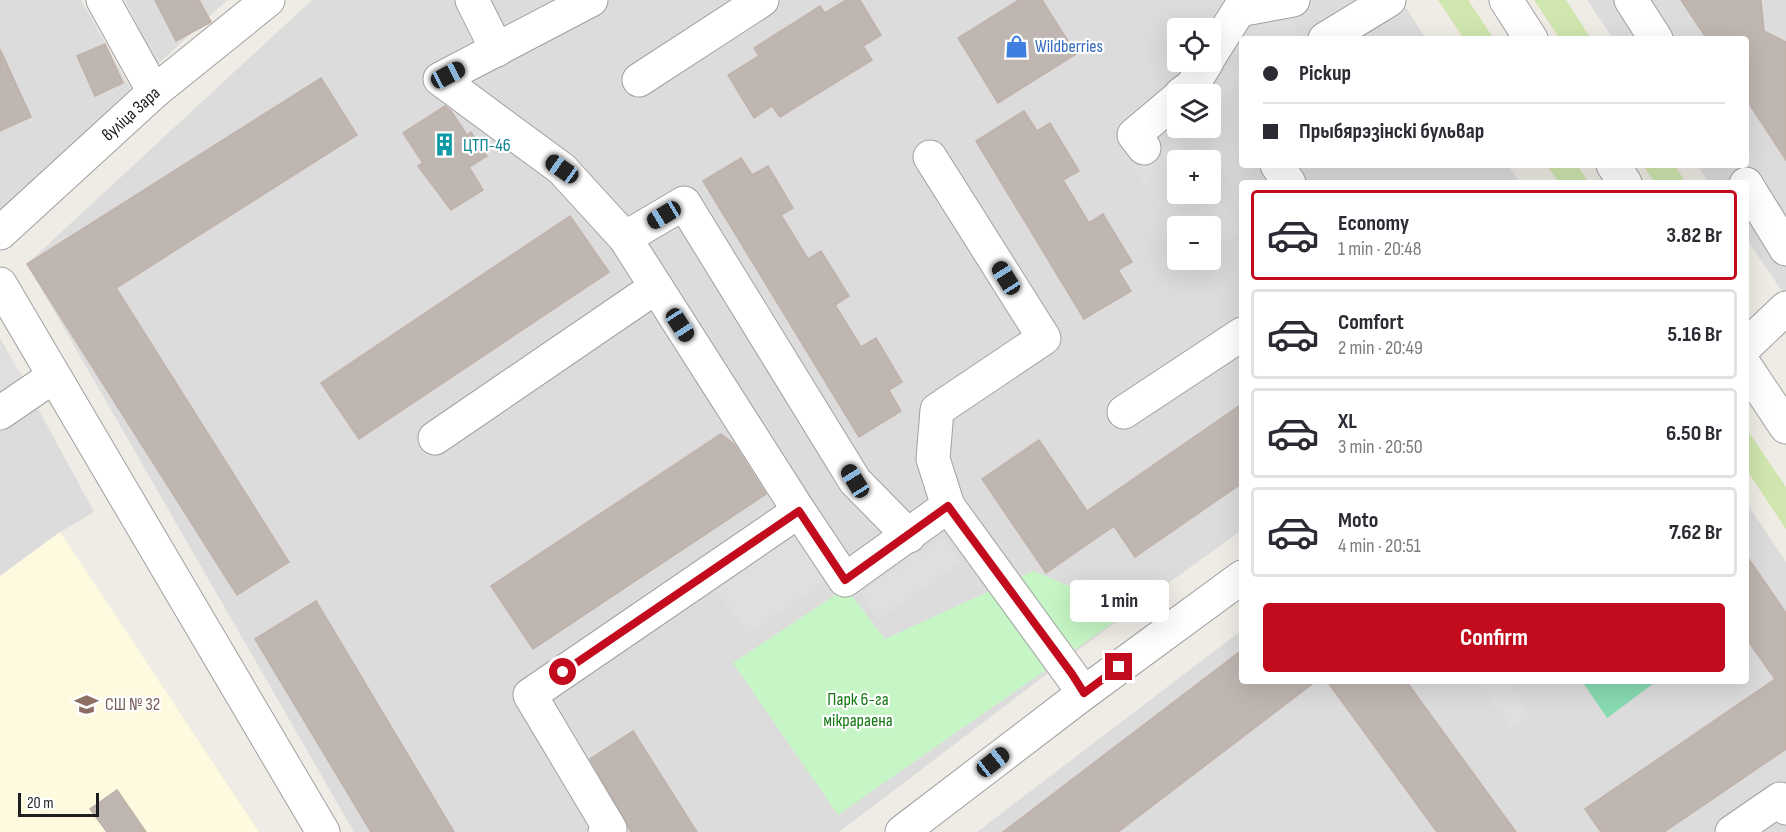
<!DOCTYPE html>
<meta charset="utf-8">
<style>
:root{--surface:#fff;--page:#f2f2f3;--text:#2b2b33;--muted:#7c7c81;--line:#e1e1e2;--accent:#c20b1d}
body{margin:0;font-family:"Sofia Sans Condensed",sans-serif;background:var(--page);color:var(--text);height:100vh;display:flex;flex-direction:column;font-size:22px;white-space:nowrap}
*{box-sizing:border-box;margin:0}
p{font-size:20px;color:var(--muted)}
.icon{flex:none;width:33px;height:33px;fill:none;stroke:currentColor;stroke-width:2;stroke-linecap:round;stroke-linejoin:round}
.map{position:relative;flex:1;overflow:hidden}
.sheet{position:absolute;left:1239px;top:180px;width:510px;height:504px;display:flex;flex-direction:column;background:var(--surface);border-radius:6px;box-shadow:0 6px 24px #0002}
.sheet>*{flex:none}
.top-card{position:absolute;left:1239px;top:36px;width:510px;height:132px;border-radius:6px;box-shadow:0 6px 24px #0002;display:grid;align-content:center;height:132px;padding:0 24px;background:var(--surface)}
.tools{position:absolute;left:1167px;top:18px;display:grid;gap:12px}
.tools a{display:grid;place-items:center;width:54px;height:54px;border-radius:6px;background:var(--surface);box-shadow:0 6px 24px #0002;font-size:30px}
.scale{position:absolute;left:18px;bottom:15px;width:81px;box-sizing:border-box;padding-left:6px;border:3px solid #1f1f1f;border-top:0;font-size:16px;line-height:21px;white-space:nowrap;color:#1f1f1f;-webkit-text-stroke:4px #fff;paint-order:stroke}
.end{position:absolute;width:27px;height:27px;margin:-14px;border:8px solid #c20b1d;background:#fff;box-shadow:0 0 0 3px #fff}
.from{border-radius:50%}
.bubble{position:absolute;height:42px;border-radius:6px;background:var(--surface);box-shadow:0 6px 24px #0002;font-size:20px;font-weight:700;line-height:42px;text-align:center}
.car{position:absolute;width:18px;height:36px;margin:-18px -9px;border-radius:8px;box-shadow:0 0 4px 2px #0007;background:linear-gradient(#222 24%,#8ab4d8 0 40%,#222 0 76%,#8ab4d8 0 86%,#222 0)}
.top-card b{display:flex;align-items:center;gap:21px;height:57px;font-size:22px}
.top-card b+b{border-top:2px solid var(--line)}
.top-card i{width:15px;height:15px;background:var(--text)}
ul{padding:10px 0 0;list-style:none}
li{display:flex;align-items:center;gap:18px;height:90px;margin:0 12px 9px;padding:0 12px;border:3px solid var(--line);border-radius:6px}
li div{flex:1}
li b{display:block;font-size:22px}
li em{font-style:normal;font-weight:700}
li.on{border-color:var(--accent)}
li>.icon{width:54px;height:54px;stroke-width:1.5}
.action{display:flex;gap:12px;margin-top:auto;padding:12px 24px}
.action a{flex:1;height:69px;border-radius:6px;background:var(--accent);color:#fff;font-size:24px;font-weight:700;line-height:69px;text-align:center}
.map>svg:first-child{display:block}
.residential{fill:#dddcdc;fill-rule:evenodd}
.education{fill:#fdfae0}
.grass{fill:#cfe6ae}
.park{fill:#c6f6c5}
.pitch{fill:#88dab2}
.parking{fill:#dfdfdf}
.building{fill:#bfb6b2;stroke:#c0b1a9;stroke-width:1.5}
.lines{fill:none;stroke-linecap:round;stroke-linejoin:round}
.minor-casing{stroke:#a0a0a0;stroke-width:35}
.minor{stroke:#fff;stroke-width:33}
.route{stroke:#c20b1d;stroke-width:8}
.labels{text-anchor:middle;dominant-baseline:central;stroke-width:4.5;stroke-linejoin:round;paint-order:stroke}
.shop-label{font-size:18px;fill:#366cbe;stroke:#fff;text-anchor:start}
.street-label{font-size:18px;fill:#1f1f1f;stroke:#fff}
.culture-label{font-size:18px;fill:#0d838f;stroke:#fff;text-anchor:start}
.park-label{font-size:18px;fill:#137812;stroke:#fff}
.education-label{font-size:18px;fill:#785e54;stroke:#fff;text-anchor:start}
</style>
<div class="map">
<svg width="1786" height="832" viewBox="0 0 1786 832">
<rect width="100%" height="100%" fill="#efebe5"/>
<g class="residential">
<path d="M0 0H81L131 89 0 212Z"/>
<path d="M125 0H227L157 65Z"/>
<path d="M312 0H1401L1426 39H1242V165H1508L1520 183H1242V530L1130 611 839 832H354L27 264ZM1178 28H1210V62H1178ZM1178 94H1210V128H1178ZM1178 160H1210V194H1178ZM1178 226H1210V260H1178Z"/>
<path d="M1587 0H1786V297L1746 238V183H1709L1697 165H1746V39H1613Z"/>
<path d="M0 338 94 512 60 532 0 576Z"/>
<path d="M1746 502 1786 562V832H977L1242 630V681H1746Z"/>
</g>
<path class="education" d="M60 532 259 832H0V576Z"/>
<g class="grass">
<path d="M1438 0H1468L1494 39H1464Z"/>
<path d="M1534 0H1566L1591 39H1560Z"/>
<path d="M1547 165H1577L1589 183H1559Z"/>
<path d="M1643 165H1674L1683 178V183H1655Z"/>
<path d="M1746 428 1786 487V529L1746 469Z"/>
</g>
<path class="park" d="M1033 571 1130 611 838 815 733 663 846 588 885 639Z"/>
<path class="pitch" d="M1582 681H1657L1607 718Z"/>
<g class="parking">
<path d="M1285 10 1304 39H1242V82L1222 95 1202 64Z"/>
<path d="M1178 137 1194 160H1178V194H1210L1211 185 1241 232 1211 253 1210 226H1178L1177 234 1133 167Z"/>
<path d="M0 343 22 375 0 390Z"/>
<path d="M794 536 826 581 748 633 716 590Z"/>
<path d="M944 537 962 562 878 620 860 592Z"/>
<path d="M1479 681H1506L1529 715 1511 728Z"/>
</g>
<g class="building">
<path d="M155 0H199L211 22 176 41Z"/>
<path d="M846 0H860L881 35 863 46 872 60 780 117 772 106 754 118 728 75 759 56 754 48 800 19 820 6 825 13Z"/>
<path d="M1019 0H1042L1076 54 998 103 958 38Z"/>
<path d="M1681 0H1761L1764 31 1786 42V160L1746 99V39H1707Z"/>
<path d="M105 44 123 83 95 96 77 56Z"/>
<path d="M0 49 31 117 0 131Z"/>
<path d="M321 78 357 135 116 288 289 562 237 595 27 264Z"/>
<path d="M445 106 451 111 467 135 471 132 487 156 469 167 483 190 451 210 418 166 423 163 403 133Z"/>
<path d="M1024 111 1037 131 1050 123 1079 171 1063 180 1089 223 1103 214 1132 262 1118 270 1131 291 1084 319 976 141Z"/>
<path d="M741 158 752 175 768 166 793 208 781 215 808 259 821 251 849 296 835 305 861 347 876 338 902 382 889 390 901 411 859 437 703 181Z"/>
<path d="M570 216 609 272 359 439 321 383Z"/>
<path d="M1242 404V483L1135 557 1114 526 1046 573 982 479 1039 440 1087 511Z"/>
<path d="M721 434 734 444 766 494 533 649 491 586Z"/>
<path d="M1746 555 1786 613V749L1664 832H1601L1585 809 1775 679 1746 638Z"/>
<path d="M316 601 454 832H371L255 639Z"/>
<path d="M1242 650V681H1316L1118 832H1003Z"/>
<path d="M1327 681H1406L1516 832H1437Z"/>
<path d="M633 731 697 832H631L590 759Z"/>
<path d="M117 790 146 832H107L90 809Z"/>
</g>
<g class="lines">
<defs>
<g id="minor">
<path d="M103 0 154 92"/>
<path d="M472 0 497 50"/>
<path d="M591 0 440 79 562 169 625 238 799 511"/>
<path d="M1506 0 1531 39"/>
<path d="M1631 0 1656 39"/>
<path d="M1325 39 1389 0"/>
<path d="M1210 56 1239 10 1293 0"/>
<path d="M639 80 762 0"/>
<path d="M1181 94 1192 86 1207 62"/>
<path d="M1144 148 1134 135 1178 98"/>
<path d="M930 157 1044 338 937 410 933 459 948 506 1084 693"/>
<path d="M1277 165 1289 183"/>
<path d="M1613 165 1625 183"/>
<path d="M1746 184 1786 249"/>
<path d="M0 233 154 92 268 0"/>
<path d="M625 238 684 203 855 481 909 536"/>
<path d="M0 284 323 832"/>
<path d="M1746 346 1786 308"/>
<path d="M1746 367 1786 427"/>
<path d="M1124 412 1242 334"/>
<path d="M0 413 54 376"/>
<path d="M435 438 656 287"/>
<path d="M605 832 610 829 530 695 799 511 845 580 948 506"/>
<path d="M902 832 1084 693 1242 577"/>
<path d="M1732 832 1780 799 1786 808"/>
</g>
</defs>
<use href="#minor" class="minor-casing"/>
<use href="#minor" class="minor"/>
</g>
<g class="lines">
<path class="route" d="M563 672 799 511 845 580 948 506 1072 674 1084 693 1119 667"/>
</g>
<defs>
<symbol id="shop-bare" viewBox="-9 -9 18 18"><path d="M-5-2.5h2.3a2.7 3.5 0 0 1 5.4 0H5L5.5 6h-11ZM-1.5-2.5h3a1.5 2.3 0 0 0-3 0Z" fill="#3f7fe0" stroke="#fff" stroke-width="2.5" paint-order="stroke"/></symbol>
<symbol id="building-bare" viewBox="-9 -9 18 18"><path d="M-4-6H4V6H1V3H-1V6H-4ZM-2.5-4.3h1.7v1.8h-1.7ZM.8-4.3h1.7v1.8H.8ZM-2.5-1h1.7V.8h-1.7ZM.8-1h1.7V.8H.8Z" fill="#0f9aa8" stroke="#fff" stroke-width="2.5" paint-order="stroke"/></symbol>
<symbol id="school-bare" viewBox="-9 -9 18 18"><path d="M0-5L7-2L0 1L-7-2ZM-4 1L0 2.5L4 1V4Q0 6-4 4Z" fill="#8d6e63" stroke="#fff" stroke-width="2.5" paint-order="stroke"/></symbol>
</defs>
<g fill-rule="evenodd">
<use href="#shop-bare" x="1000" y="30" width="33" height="33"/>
<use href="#building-bare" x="428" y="128" width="33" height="33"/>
<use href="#school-bare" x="70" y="688" width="33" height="33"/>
</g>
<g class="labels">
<g class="shop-label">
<text x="1035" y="46">Wildberries</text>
</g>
<g class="street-label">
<text transform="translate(131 114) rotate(-42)">вуліца Зара</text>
</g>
<g class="culture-label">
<text x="463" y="145">ЦТП-46</text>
</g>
<g class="park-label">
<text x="858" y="699">Парк 6-га<tspan x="858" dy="21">мікрараена</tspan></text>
</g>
<g class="education-label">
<text x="105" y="704">СШ № 32</text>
</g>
</g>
</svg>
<div class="tools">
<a><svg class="icon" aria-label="locate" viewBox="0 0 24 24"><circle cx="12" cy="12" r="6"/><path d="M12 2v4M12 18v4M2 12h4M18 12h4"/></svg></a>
<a><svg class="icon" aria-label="layers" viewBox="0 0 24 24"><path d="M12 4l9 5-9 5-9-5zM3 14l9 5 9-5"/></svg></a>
<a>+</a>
<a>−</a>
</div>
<div class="scale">20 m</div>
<i class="end from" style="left:563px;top:672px"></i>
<i class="end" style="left:1119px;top:667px"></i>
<div class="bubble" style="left:1070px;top:580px;width:99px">1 min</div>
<i class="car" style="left:448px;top:75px;rotate:62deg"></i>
<i class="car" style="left:562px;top:169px;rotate:305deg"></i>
<i class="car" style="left:664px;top:215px;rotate:239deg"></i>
<i class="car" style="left:1006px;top:278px;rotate:328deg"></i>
<i class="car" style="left:680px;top:325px;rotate:147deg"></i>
<i class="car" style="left:855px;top:481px;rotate:328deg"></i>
<i class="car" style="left:993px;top:762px;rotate:52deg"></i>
<div class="top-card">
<b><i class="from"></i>Pickup</b>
<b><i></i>Прыбярэзінскі бульвар</b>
</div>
<section class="sheet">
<ul>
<li class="on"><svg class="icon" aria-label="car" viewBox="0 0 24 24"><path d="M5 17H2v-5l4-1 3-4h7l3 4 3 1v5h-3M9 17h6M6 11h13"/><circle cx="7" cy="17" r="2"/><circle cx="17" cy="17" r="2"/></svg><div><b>Economy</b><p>1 min · 20:48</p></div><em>3.82 Br</em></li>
<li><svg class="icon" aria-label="car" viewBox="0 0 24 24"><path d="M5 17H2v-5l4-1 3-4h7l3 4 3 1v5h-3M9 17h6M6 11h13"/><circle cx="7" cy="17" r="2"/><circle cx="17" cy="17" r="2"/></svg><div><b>Comfort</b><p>2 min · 20:49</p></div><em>5.16 Br</em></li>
<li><svg class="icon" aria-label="car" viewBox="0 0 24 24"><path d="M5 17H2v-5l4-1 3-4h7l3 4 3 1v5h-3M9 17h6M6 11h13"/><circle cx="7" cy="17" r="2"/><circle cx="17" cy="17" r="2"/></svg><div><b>XL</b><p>3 min · 20:50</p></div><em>6.50 Br</em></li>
<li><svg class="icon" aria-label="car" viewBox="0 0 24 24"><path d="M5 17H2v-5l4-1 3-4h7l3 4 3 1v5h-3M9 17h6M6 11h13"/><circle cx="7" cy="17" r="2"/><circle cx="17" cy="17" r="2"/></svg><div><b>Moto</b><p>4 min · 20:51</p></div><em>7.62 Br</em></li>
</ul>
<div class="action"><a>Confirm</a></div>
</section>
</div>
